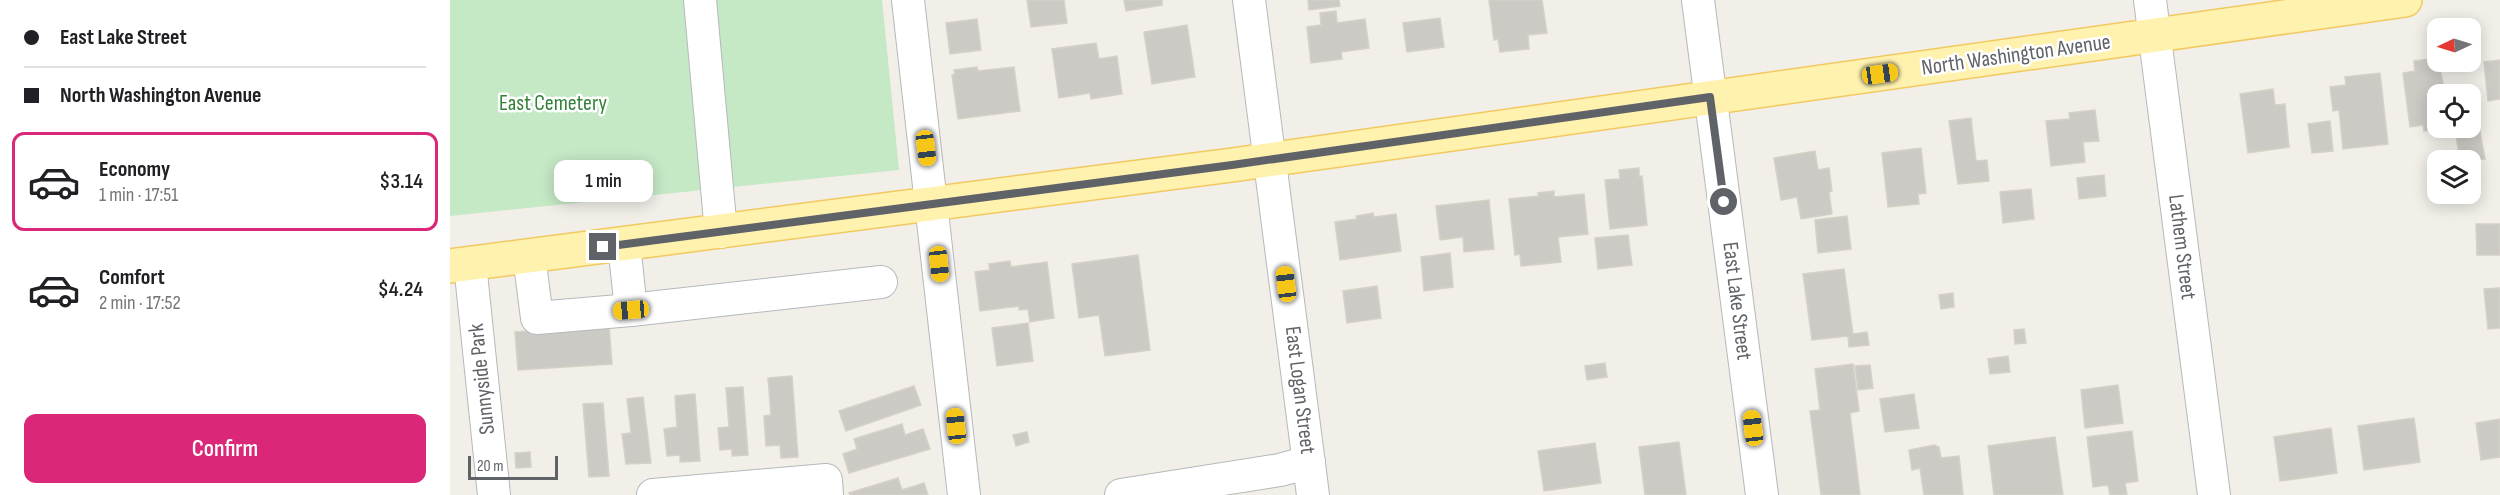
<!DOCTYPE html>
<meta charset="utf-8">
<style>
:root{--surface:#fff;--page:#f2f2f2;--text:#202124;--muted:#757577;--line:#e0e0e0;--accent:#db2777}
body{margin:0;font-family:"Sofia Sans Condensed",sans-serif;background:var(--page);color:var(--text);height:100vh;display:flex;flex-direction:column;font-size:22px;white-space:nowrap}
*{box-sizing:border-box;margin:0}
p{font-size:20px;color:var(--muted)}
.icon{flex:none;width:33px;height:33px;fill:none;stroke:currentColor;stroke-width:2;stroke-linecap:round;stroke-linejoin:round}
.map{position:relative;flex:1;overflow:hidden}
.sheet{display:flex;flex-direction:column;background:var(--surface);width:450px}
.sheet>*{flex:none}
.banner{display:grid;align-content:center;height:132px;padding:0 24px;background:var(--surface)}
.needle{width:39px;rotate:266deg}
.fabs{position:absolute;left:1977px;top:18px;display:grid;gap:12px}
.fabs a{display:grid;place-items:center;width:54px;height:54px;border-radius:12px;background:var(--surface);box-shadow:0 3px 15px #0003;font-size:30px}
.scale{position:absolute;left:18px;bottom:15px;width:90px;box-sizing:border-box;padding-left:6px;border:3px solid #5f6368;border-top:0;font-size:16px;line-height:21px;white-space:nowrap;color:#5f6368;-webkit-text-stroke:4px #fff;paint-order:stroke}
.end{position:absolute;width:27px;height:27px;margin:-14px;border:8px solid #5f6368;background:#fff;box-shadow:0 0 0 3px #fff}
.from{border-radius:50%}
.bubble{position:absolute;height:42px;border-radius:12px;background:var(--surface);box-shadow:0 3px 15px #0003;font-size:20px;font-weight:600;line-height:42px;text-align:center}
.car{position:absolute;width:18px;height:36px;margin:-18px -9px;border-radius:8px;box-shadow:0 0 4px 2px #0007;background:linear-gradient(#f5c518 24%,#345 0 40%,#f5c518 0 76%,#345 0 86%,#f5c518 0)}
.banner b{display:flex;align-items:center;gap:21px;height:57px;font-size:22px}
.banner b+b{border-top:2px solid var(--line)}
.banner i{width:15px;height:15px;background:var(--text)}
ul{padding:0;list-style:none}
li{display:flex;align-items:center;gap:18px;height:99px;margin:0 12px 9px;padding:0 12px;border:3px solid transparent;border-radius:12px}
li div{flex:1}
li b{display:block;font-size:22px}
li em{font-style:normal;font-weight:600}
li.current{border-color:var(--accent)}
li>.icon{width:54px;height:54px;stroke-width:1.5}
.action{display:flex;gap:12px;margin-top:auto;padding:12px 24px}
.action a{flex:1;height:69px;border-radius:12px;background:var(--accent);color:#fff;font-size:24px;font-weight:600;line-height:69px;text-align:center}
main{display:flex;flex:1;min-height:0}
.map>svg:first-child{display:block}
.green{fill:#c5e8c5}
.building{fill:#cccac5;stroke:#d6d1c6;stroke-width:1.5}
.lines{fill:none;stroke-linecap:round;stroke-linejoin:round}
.minor-casing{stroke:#b5b8bc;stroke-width:34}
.major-casing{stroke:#f2c960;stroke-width:36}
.minor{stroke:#fff;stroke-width:32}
.major{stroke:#fff2af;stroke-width:33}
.route{stroke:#5f6368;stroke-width:8}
.labels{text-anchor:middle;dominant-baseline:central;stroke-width:5;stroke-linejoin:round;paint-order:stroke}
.street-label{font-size:22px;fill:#5f6368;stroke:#fff}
.park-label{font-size:22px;fill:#348238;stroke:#fff}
</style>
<main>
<section class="sheet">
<div class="banner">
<b><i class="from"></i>East Lake Street</b>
<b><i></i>North Washington Avenue</b>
</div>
<ul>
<li class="current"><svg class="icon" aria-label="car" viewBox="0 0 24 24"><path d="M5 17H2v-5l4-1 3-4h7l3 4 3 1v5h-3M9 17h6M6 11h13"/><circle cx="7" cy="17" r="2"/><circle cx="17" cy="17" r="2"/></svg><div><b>Economy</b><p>1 min · 17:51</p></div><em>$3.14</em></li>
<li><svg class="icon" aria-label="car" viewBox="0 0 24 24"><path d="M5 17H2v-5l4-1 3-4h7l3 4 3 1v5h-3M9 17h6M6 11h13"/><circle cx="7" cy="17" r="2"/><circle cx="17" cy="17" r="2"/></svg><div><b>Comfort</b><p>2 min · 17:52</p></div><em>$4.24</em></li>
</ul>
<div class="action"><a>Confirm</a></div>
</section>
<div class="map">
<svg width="2050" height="495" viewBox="0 0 2050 495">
<rect width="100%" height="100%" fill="#f1efe8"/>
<path class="green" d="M0 0H432L449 170 0 216Z"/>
<g class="building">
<path d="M577 0H614L617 23 581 27Z"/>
<path d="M674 0H712V5L676 11Z"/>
<path d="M858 0H889L890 6 859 10Z"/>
<path d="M1039 0H1092L1097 33 1078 35 1079 49 1050 52 1048 39 1044 40Z"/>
<path d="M886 11 887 23 915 19 919 48 891 52 892 59 861 63 857 27 871 25 870 13Z"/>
<path d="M990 18 994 47 957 52 953 23Z"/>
<path d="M527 19 531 50 500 54 496 23Z"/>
<path d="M737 25 745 77 702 84 694 32Z"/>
<path d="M646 43 649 59 667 56 672 94 641 99 640 93 609 98 602 49Z"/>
<path d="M1988 58 1995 94H1988V128H1998L1974 131 1973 125 1960 127 1953 73 1965 71 1964 61Z"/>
<path d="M2050 60V99L2038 101 2034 62Z"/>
<path d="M527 67 528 71 564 67 570 111 508 119 502 75 505 74 504 70Z"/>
<path d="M1930 73 1938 144 1893 149 1889 110 1883 111 1880 87 1896 85 1895 77Z"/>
<path d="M1823 89 1825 105 1835 104 1839 147 1798 153 1790 94Z"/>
<path d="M1645 110 1649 141 1633 142 1635 162 1601 166 1596 121 1620 119 1619 113Z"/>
<path d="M1521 118 1526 161 1537 160 1539 181 1508 184 1499 121Z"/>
<path d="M1880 121 1883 151 1862 153 1858 124Z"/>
<path d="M2029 126 2035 159 2010 160 2005 130Z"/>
<path d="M1471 148 1476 193 1468 194 1469 204 1438 207 1432 153Z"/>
<path d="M1365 151 1368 170 1379 168 1382 191 1379 192 1382 214 1351 219 1347 197 1331 200 1324 158Z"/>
<path d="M1189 168V177L1192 176 1197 225 1160 229 1155 180 1170 179 1169 170Z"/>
<path d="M1654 175 1656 196 1629 199 1627 178Z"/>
<path d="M1581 189 1584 219 1553 223 1550 192Z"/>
<path d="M1104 191V197L1134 194 1138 234 1108 237 1111 262 1071 266 1070 254 1065 255 1059 199 1089 196 1088 193Z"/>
<path d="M1039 200 1044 249 1014 252 1013 237 990 240 986 206Z"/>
<path d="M923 213 924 217 946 214 951 251 890 260 885 222 907 219 906 216Z"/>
<path d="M1397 216 1401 249 1368 253 1365 220Z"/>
<path d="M2026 224H2050V255H2027Z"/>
<path d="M1178 235 1182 265 1148 269 1145 238Z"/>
<path d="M1000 253 1003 287 974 291 971 257Z"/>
<path d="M688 255 700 350 655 356 649 315 629 318 622 264Z"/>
<path d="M560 261 561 267 597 262 604 318 580 322 578 309 569 310V306L530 311 525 272 540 270 539 264Z"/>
<path d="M1394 269 1403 334 1417 332 1419 345 1399 347 1398 336 1362 340 1353 274Z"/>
<path d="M927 286 931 318 897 323 893 291Z"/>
<path d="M2050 288V328L2038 329 2034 289Z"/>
<path d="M1503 293 1504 307 1491 309 1489 295Z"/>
<path d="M578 323 583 361 547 366 542 328Z"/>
<path d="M159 326 162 364 68 370 65 332Z"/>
<path d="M1574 329 1576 343 1565 344 1564 330Z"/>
<path d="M1558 356 1560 372 1540 374 1538 359Z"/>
<path d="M1155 363 1157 377 1137 380 1135 366Z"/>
<path d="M1403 364 1409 411 1400 413 1410 495H1371L1360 411 1370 410 1365 369Z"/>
<path d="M1420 365 1423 388 1408 390 1405 366Z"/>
<path d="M342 376 348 457 331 458 330 445 316 446 314 416 321 415 318 378Z"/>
<path d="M1668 385 1673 423 1635 428 1631 390Z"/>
<path d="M464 386 471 405 396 431 389 411Z"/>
<path d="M293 387 298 455 282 456V449L270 450 268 428 279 427 276 388Z"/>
<path d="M245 394 250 461 230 462V455L217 456 214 429 227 427 225 396Z"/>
<path d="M1464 394 1469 428 1435 432 1430 399Z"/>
<path d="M193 397 201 463 176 464 172 434 181 433 177 399Z"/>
<path d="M153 403 159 476 139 477 133 404Z"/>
<path d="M1964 418 1970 462 1914 470 1908 426Z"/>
<path d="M2050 419V457L2031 460 2026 423Z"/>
<path d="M452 424 455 435 473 429 480 449 399 473 393 454 407 449 404 439Z"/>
<path d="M1881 428 1887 473 1830 481 1824 437Z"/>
<path d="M1682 431 1688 481 1675 483 1677 495H1660L1658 485 1643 487 1637 437Z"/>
<path d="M577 432 579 442 566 446 563 435Z"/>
<path d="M1605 437 1613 495H1544L1538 446Z"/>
<path d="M1229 442 1236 495H1195L1189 447Z"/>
<path d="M1145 443 1151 483 1094 491 1088 451Z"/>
<path d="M1484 445 1489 447 1491 458 1509 456 1513 495H1474L1470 468 1462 470 1459 450Z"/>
<path d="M80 452 81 467 66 468 65 453Z"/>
<path d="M448 478 452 490 474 483 478 495H400L399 493Z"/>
</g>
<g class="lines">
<defs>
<g id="minor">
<path d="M250 0 271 232"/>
<path d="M458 0 514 495"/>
<path d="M799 0 863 495"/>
<path d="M1248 0 1312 495"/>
<path d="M1700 0 1764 495"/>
<path d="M79 256 87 318 181 310 174 244"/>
<path d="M20 264 44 495"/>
<path d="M181 310 431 282"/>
<path d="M203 495 376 480 377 495"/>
<path d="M671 495 830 470 859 462"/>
</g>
<path id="major" d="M0 266 782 165 1955 0"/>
</defs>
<use href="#minor" class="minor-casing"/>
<use href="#major" class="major-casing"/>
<use href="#minor" class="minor"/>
<use href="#major" class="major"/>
</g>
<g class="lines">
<path class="route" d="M153 247 782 165 1260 97 1274 202"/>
</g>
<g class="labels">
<g class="street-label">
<text transform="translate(1566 55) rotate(-8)">North Washington Avenue</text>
<text transform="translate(1732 247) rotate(83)">Lathem Street</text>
<text transform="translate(1287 301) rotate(83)">East Lake Street</text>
<text transform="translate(32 379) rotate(-96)">Sunnyside Park</text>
<text transform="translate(850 390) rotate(83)">East Logan Street</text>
</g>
<g class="park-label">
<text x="103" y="103">East Cemetery</text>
</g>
</g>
</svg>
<div class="fabs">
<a><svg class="needle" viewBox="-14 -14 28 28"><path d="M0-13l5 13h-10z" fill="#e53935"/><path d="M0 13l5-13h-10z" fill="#757577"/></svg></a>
<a><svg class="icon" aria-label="locate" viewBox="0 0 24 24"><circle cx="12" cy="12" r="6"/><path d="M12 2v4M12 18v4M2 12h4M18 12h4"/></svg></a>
<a><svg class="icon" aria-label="layers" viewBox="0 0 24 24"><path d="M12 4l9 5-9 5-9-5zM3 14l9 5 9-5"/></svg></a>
</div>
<div class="scale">20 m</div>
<i class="end from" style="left:1274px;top:202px"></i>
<i class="end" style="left:153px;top:247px"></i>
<div class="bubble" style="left:104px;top:160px;width:99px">1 min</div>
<i class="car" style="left:1430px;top:74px;rotate:82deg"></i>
<i class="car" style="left:476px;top:148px;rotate:173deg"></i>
<i class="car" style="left:489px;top:264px;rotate:174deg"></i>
<i class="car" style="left:836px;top:284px;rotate:353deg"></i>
<i class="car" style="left:181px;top:310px;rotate:265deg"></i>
<i class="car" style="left:506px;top:426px;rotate:354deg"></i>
<i class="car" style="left:1303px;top:428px;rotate:353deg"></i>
</div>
</main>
